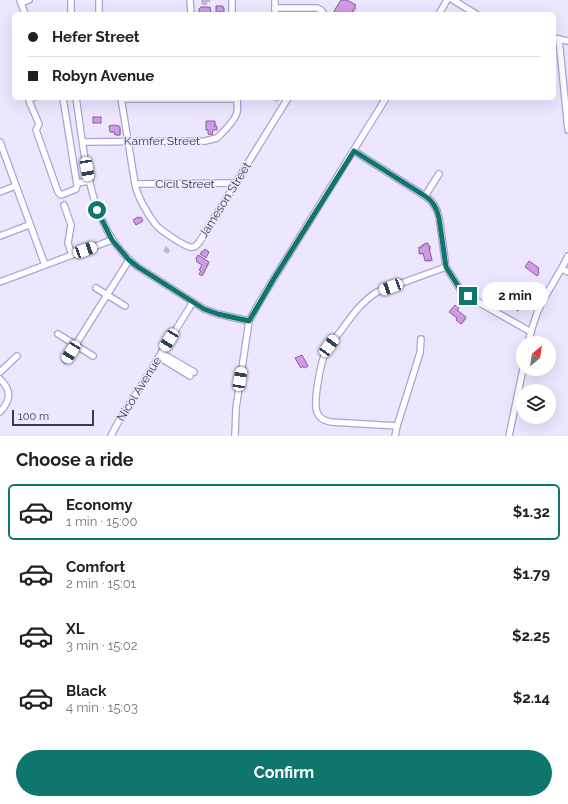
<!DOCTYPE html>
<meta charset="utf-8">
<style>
:root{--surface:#fff;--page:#f2f2f2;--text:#202124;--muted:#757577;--line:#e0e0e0;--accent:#0f766e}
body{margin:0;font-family:Raleway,sans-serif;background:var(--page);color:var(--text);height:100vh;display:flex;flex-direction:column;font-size:15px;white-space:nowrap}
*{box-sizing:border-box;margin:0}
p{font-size:13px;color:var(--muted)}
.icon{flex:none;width:22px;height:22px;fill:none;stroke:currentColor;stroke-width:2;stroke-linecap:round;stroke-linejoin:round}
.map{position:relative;height:436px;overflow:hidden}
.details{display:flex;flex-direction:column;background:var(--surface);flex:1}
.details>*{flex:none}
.guide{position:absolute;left:12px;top:12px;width:544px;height:88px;border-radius:6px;box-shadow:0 4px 16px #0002;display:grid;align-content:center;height:88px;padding:0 16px;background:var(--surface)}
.needle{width:26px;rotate:30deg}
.buttons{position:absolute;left:516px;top:336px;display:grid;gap:8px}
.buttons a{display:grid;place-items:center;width:40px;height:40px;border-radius:50%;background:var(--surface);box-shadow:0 4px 16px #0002;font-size:20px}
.scale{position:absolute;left:12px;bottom:10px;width:82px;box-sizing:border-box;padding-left:4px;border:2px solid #3e3850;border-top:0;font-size:11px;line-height:14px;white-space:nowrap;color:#3e3850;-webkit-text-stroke:3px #ece7ff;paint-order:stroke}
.end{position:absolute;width:18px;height:18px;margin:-9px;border:5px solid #0f766e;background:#fff;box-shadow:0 0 0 2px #fff}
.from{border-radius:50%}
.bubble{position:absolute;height:28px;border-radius:14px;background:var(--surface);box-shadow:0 4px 16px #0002;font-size:13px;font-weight:700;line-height:28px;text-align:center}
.car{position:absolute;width:12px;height:24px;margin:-12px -6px;border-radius:5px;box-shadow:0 0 3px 1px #0007;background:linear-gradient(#fff 24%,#345 0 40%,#fff 0 76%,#345 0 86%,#fff 0)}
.guide b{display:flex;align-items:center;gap:14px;height:38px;font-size:15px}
.guide b+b{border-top:1px solid var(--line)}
.guide i{width:10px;height:10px;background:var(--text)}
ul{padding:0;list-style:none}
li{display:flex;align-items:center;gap:12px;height:56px;margin:0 8px 6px;padding:0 8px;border:2px solid transparent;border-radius:6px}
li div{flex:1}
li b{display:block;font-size:15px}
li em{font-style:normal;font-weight:700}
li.on{border-color:var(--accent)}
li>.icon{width:36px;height:36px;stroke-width:1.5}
h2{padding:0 16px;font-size:18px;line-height:48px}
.primary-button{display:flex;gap:8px;margin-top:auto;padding:8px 16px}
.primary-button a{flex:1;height:46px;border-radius:24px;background:var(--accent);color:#fff;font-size:16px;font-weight:700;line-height:46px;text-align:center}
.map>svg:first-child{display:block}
.shadow{fill:#0003}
.building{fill:#d199e7;stroke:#846291}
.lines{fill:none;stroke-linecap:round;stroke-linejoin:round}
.minor-casing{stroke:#aea0d8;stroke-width:8}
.minor{stroke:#fff;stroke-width:5.5}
.route{stroke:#0f766e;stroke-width:5}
.labels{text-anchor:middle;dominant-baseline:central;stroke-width:3;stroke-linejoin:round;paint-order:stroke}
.street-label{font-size:12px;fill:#3e3850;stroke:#ece7ff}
</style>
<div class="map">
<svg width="568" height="436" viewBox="0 0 568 436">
<rect width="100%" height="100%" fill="#ece7ff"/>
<g class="shadow">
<path d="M201 0H210L211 2H207V5H202Z"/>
<path d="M342 0H345L357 8 353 14H339Z"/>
<path d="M271 98H279L280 99 277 102Z"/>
<path d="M215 122 216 123V127L217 128V130H213V135H210L207 129Z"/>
<path d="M118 127 121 129V135L117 136 115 133H112L111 132Z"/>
<path d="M427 244 431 248V250H430L433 261 427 262 426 261 425 255H422L420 254 423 247Z"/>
<path d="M166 246 170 250 168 254 163 251Z"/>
<path d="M198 256 209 264 203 276 201 275 203 265Z"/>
<path d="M455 306 459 310 457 312 467 319 462 324 457 320Z"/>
</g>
<g class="building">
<path d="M341 0H347L356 5 351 14H338L334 11Z"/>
<path d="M216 6H223V8H224V12H216Z"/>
<path d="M201 7H210L211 13 199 14V9Z"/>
<rect x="93" y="117" width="8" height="6"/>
<path d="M206 121H215V125H214V126H217V130H213L212 135 208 134V130H206Z"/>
<path d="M114 125 119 126V127H120V135H115L114 132H110L109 126Z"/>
<path d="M138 217 139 218 141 217 143 221 136 225 133 220Z"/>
<path d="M428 243V246H430V249H429L432 260 425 261 423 253 419 254V247H422V245H424V244Z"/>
<path d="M205 249 209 252 206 258 200 254 202 251 203 252Z"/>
<path d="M198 255 209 262 202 276 199 274 201 271 199 270 202 265 197 262 196 258Z"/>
<path d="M529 261 539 268 538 270 539 273 537 276 525 267Z"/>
<path d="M509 296 521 305 518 311 505 302Z"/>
<path d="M455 305 459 308 457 310 466 317 461 324 456 320 457 318 449 312Z"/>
<path d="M302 355 308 366 304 368 303 366 301 368 295 358Z"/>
</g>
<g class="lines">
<defs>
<g id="minor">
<path d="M20 0 25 14"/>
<path d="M71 0V14"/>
<path d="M99 0V14"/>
<path d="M190 0 191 14"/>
<path d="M275 0V14"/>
<path d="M453 0 476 14"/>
<path d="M21 3 29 0"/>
<path d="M275 8H317L321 10 324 14"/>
<path d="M232 14V0"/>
<path d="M439 14 447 0"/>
<path d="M554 38 568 41"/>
<path d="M559 39 568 130"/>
<path d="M33 98 30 99 29 101 39 124 36 130 58 192 61 195 76 189 77 185 63 98"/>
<path d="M76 98C85 155 88 230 138 267L204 309 218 314 249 321"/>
<path d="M121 98 135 184C137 196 148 215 156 225 160 230 184 246 190 247 195 248 197 245 200 241L288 98"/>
<path d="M121 99H237"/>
<path d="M0 142 45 265"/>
<path d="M83 142 205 141 217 138C223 132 236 120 237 112 238 107 237 102 237 98"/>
<path d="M354 151 425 196C433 201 437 208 439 217L446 267 460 289 465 293 473 299 531 332"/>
<path d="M77 183 90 181"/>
<path d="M135 184 235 183"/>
<path d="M0 192 15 186"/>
<path d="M425 196 439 174"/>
<path d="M64 205 71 225 68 243 72 255"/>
<path d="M0 236 29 225"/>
<path d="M562 269 568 272"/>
<path d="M0 282 112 240"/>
<path d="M96 288 125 306"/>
<path d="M58 334 93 356"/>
<path d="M528 343C530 334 533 325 536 316 543 296 559 276 568 256"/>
<path d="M161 353 194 372"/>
<path d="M159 357 190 376"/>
<path d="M66 360 129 260"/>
<path d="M0 372 17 356"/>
<path d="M0 379C12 391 11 400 0 412"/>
<path d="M397 426 331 422C325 421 319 419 317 412 313 402 321 359 327 349 331 343 335 338 340 332 351 317 361 302 377 292L446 267"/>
<path d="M111 436 116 426 193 302"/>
<path d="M235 436 236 408 249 321 259 303 273 280 386 98"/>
<path d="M395 436 397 426 420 353 421 339"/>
<path d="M509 436 523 369"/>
</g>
</defs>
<use href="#minor" class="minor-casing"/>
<use href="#minor" class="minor"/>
</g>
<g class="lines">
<path class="route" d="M97 210 112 240 129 260 138 267 204 309 218 314 249 321 273 280 354 151 425 196C433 201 437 208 439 218L446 267 460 289 468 296"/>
</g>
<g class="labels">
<g class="street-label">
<text x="162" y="141">Kamfer Street</text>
<text x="185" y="184">Cicil Street</text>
<text transform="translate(225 200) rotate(-58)">Jameson Street</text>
<text transform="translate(139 389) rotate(-58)">Nicol Avenue</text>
</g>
</g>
</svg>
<div class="buttons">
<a><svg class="needle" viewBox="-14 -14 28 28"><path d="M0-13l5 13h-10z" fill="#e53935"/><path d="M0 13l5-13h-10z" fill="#757577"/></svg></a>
<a><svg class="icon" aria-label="layers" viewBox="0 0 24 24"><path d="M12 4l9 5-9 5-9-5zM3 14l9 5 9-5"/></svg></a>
</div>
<div class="scale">100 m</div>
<i class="end from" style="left:97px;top:210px"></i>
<i class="end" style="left:468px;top:296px"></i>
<div class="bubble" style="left:482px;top:282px;width:66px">2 min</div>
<i class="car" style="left:87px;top:169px;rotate:170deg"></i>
<i class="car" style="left:85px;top:250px;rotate:70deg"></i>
<i class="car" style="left:391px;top:287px;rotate:250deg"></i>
<i class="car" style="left:169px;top:340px;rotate:212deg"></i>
<i class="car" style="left:329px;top:346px;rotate:36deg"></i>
<i class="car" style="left:71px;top:352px;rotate:212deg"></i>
<i class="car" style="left:240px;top:379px;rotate:9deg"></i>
<div class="guide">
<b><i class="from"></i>Hefer Street</b>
<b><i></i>Robyn Avenue</b>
</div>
</div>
<section class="details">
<h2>Choose a ride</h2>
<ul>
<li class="on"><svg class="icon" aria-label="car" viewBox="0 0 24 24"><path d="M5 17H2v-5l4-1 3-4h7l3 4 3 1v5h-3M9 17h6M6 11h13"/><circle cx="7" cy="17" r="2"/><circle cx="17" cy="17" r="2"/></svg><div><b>Economy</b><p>1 min · 15:00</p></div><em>$1.32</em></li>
<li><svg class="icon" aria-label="car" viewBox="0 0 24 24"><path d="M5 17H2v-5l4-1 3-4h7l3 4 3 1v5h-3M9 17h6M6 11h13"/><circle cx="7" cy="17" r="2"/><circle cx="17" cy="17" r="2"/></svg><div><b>Comfort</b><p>2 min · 15:01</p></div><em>$1.79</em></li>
<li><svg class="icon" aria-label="car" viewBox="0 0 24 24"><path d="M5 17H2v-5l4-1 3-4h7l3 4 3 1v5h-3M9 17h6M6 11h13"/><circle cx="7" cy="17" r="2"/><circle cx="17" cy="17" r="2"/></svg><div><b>XL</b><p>3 min · 15:02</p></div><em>$2.25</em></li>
<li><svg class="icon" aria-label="car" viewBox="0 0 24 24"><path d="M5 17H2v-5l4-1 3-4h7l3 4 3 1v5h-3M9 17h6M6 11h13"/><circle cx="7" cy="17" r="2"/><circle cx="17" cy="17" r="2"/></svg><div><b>Black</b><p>4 min · 15:03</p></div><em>$2.14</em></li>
</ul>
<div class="primary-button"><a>Confirm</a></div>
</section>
